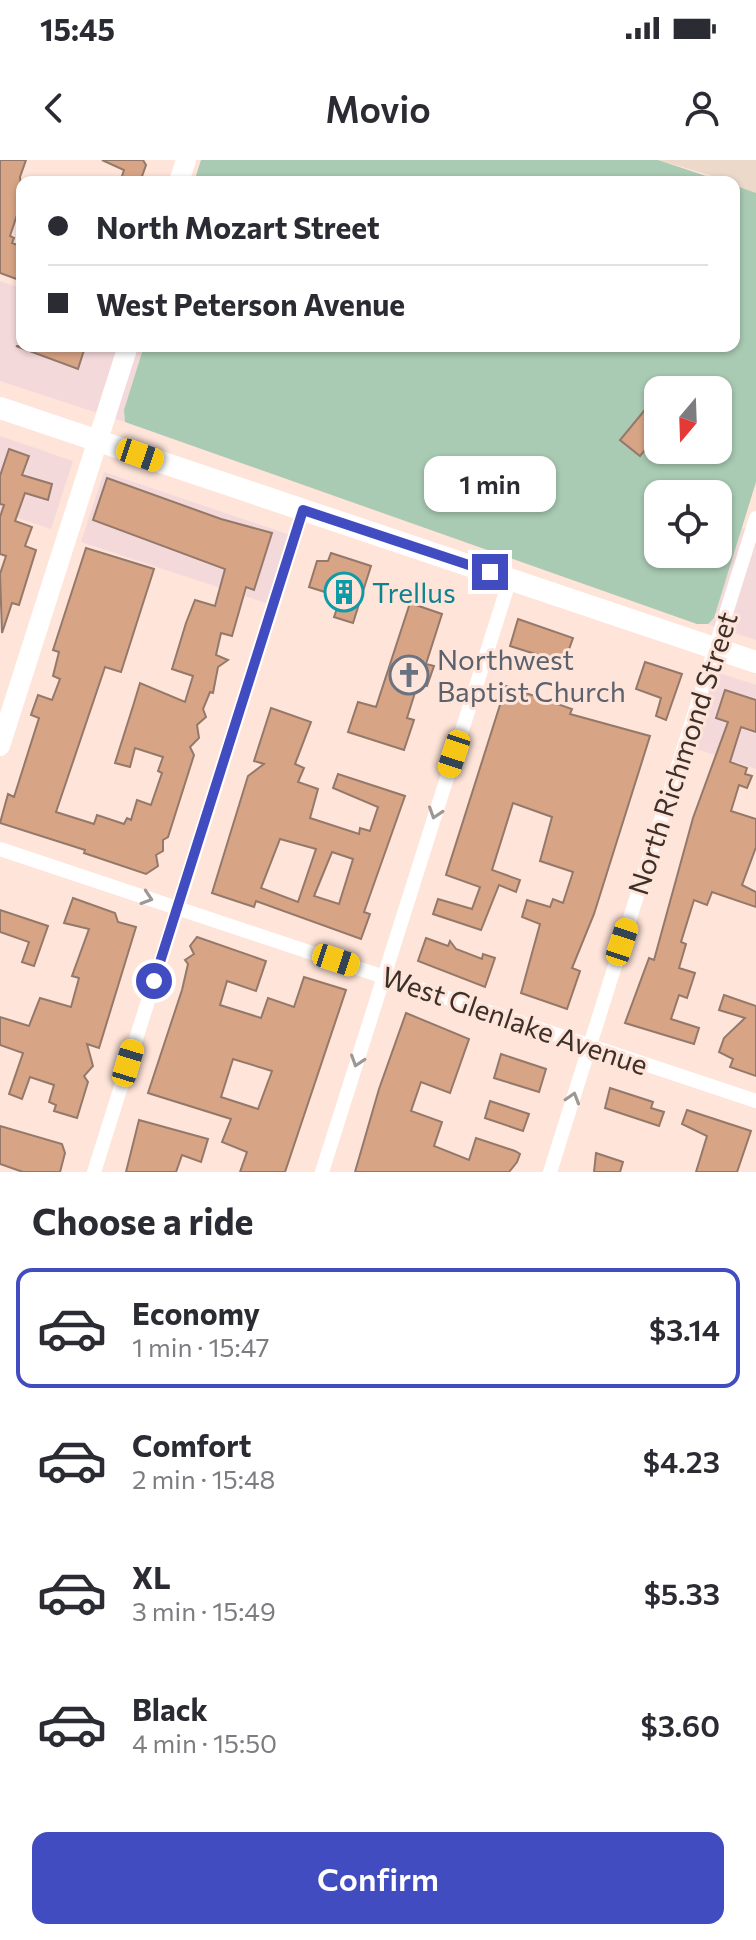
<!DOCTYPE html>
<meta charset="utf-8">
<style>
:root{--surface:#fff;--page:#f7f7f7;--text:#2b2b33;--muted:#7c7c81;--line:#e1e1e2;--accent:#424cc1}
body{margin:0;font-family:Commissioner,sans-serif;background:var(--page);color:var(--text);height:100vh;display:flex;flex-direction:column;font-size:30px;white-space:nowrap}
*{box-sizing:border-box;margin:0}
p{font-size:26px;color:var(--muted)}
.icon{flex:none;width:44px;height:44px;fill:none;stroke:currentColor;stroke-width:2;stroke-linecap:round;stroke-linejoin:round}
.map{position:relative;height:1012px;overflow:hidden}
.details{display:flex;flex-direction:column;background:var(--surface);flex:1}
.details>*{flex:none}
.hud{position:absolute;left:16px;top:16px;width:724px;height:176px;border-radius:16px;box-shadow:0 2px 6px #0004;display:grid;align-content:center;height:176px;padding:0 32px;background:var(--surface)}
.needle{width:52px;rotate:199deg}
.controls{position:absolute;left:644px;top:216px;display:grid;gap:16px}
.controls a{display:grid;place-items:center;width:88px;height:88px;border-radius:16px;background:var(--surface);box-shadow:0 2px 6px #0004;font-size:40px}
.end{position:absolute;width:36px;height:36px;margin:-18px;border:10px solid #424cc1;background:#fff;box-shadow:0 0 0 4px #fff}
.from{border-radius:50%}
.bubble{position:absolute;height:56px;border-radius:16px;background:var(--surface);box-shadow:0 2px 6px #0004;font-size:26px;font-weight:600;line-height:56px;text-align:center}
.car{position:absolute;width:24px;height:48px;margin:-24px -12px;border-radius:10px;box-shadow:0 0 6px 2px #0007;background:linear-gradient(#f5c518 24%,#345 0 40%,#f5c518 0 76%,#345 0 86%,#f5c518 0)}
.hud b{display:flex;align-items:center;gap:28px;height:76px;font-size:30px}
.hud b+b{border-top:2px solid var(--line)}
.hud i{width:20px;height:20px;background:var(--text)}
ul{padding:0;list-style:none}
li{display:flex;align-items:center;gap:24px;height:120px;margin:0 16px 12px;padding:0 16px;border:4px solid transparent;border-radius:16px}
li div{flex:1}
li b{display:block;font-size:30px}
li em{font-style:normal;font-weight:600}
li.on{border-color:var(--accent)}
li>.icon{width:72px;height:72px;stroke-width:1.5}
h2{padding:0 32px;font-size:36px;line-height:96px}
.primary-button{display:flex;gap:16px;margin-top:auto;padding:16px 32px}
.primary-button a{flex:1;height:92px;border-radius:16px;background:var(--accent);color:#fff;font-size:32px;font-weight:600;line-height:92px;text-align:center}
.status{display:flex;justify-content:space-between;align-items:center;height:56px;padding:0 40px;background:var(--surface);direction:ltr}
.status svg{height:22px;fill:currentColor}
header{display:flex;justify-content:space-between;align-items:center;height:104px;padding:0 32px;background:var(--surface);font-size:36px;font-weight:600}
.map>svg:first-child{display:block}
.commercial{fill:#f4d9da}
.education{fill:#ecd9ca}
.green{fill:#a9cab3;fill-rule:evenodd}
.building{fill:#d8a486;stroke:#94796a;stroke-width:2;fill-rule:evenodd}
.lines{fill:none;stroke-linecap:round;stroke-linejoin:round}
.street{stroke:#fff;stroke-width:14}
.secondary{stroke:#fff;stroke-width:20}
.primary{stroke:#fff;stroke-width:22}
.oneway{stroke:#9e9894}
.route{stroke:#424cc1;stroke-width:10}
.labels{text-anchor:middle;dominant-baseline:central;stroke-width:6;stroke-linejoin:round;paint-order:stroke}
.culture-label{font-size:28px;fill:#0d838f;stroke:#fee4d9;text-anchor:start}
.worship-label{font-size:28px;fill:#5b616d;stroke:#fee4d9;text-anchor:start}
.street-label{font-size:28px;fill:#3c302a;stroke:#fee4d9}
</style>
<div class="status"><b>15:45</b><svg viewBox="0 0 49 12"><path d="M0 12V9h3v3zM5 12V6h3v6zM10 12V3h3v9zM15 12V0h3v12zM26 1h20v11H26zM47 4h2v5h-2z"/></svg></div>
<header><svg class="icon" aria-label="back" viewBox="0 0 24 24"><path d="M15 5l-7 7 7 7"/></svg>Movio<svg class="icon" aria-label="person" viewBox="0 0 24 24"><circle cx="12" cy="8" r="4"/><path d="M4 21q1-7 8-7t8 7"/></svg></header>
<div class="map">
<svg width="756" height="1012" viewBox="0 0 756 1012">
<rect width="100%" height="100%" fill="#fee4d9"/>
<g class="commercial">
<path d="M0 121 22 129V186H144L124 250 125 262 0 221Z"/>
<path d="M0 276 73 301 51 369 0 352Z"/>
<path d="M104 312 290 375 269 444 81 382Z"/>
<path d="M742 368 756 372V480L708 464 714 458Z"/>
<path d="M714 511 756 525V609L691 587Z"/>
</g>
<path class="education" d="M658 0H756V33L734 25V22Z"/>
<g class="green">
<path d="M201 0H658L724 22H194Z"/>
<path d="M734 25 756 33V322L714 458 708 464H697L125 262 124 250 144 186H734ZM658 230H718V290H658ZM658 334H718V394H658Z"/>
</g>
<g class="building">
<path d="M0 0H26L20 17 22 40 10 76 14 78 12 83 22 87V121L0 113Z"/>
<path d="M102 0H143L146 5 140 22H120L124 10Z"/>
<path d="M16 186H73L84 190 78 209Z"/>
<path d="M644 251 658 262V274L640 296 620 280Z"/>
<path d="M9 289 29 296 22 315 52 324 48 340 25 333 15 361 32 367 25 386 36 390 19 445 12 443 2 473 0 414 6 396 0 394V357L4 345 0 344V316Z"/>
<path d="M107 318 221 359 272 373 254 430 246 427 232 476 221 473 216 495 228 500 218 507 213 533 210 532 203 549 206 557 197 565 199 578 190 587 194 595 168 677 163 680V691L156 695 158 706 146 714 84 693 85 690 0 663 8 634 14 637 39 558 31 555 38 535 52 540 60 519 53 516 59 492 53 490 86 388 154 409 121 512 105 507 56 652 94 664 97 655 124 664 127 658 131 660 137 640 151 645 162 613 158 611 163 597 135 588 130 607 115 603 134 543 140 523 185 542 193 516 172 509 186 463 195 440 215 446 225 409 93 360Z"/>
<path d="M331 393 371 406 353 463 334 457 341 437 309 427 317 401H328Z"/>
<path d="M410 443 442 454 426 504 434 506 427 526 418 523 407 558 414 560 404 590 348 572 358 542 376 547Z"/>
<path d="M518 459 573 478 564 503 510 486Z"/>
<path d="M645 502 682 514 666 560 656 556 661 538 636 529Z"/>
<path d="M506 526 572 549 570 554 650 576 594 754 572 808 580 811 567 849 521 833 540 764 522 757 527 740 550 747 553 739 563 743 573 712 540 701 552 657 513 643 492 710 520 720 516 732 499 725 481 770 433 754 438 739 472 749 480 727 446 715Z"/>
<path d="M725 530 756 540V572L741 567 730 602 747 608 745 614 752 616 747 628 739 625 731 651 756 659V687L742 725 756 732V747L712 732 707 745 694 740 681 782 686 784 679 808 695 813 687 838 679 835 671 859 699 868 694 884 625 863 649 798 654 800 693 658 728 562 716 558Z"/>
<path d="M271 548 311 562 295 604 304 608 298 622 318 629 310 658 359 674 360 668 370 671 378 647 333 628 338 614 405 636 364 752 370 754 361 779 256 741 254 747 212 733 248 616 264 604 254 601ZM280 679 316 689 298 742 261 728ZM332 692 353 699 339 744 314 736Z"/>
<path d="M73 738 115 753 118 762 136 767 99 888 87 884 93 906 84 916 88 922 77 958 54 951 56 945 49 942 54 925 30 917 22 939 9 934 23 893 0 885V857L29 866 40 838 71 847 79 818 72 816 89 769 64 763Z"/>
<path d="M0 750 48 766 34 806 22 802 29 782 0 772Z"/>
<path d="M197 777 266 801 256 831 227 821 220 845 261 858 268 838 294 847 304 817 346 830 285 1012H240L247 992 222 982 231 959 148 933 182 830 188 804 185 800 194 794 190 786ZM233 899 272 911 258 949 221 937Z"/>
<path d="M426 778 448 786 450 781 456 789 482 799 483 794 495 798 485 827 418 801Z"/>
<path d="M724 835 756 846V916L730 907 733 899 719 892 724 878 745 858 719 850Z"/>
<path d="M406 853 469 879 450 933 421 922 411 951 442 962 434 986 469 1000 476 978 515 991 520 994 517 1002 509 1012H355L379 929Z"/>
<path d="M501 894 546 909 539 932 494 918Z"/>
<path d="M610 928 653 942 651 948 664 952 659 966 605 948Z"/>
<path d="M490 941 529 954 523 971 485 958Z"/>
<path d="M687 950 751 971 737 1012H696L707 976 682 964Z"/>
<path d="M139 960 208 979 201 1002 182 995 176 1012H126Z"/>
<path d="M0 966 62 984 65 993 60 1012H23L0 1004Z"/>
<path d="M596 993 623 1002 620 1012H594Z"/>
</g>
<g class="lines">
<g class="street">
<path d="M0 689 756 941"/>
<path d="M94 1012 303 350"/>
<path d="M322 1012 510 419"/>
<path d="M550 1012 756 358"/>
</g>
<g class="secondary">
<path d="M179 22 186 0"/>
<path d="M0 586 128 186"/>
</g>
<path class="primary" d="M0 248 756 502"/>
</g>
<defs><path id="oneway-chevron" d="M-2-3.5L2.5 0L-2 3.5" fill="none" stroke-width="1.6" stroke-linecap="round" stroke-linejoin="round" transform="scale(2)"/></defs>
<g class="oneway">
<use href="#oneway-chevron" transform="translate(435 653) rotate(108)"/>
<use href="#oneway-chevron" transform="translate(147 738) rotate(18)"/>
<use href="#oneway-chevron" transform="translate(357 901) rotate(108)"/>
<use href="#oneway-chevron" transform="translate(573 938) rotate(-73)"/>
</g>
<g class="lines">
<path class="route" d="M154 821 303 350 490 412"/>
</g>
<defs>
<symbol id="building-ring" viewBox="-11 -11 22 22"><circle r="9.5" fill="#fee4d9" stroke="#0f9aa8" stroke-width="1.5"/><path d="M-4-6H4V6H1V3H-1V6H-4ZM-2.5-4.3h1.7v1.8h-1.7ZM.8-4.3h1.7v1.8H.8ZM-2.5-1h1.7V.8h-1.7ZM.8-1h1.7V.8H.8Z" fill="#0f9aa8"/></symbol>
<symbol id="church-ring" viewBox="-11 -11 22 22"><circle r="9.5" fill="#fee4d9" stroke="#6b7280" stroke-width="1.5"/><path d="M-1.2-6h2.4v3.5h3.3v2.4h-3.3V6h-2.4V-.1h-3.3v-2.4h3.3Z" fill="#6b7280"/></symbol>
</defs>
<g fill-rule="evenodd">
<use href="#building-ring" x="322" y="410" width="44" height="44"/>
<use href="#church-ring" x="387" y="493" width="44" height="44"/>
</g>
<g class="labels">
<g class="culture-label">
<text x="372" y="432">Trellus</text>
</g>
<g class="worship-label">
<text x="437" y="499">Northwest<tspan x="437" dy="32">Baptist Church</tspan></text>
</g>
<g class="street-label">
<text transform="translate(682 593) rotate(-72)">North Richmond Street</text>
<text transform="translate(515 860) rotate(19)">West Glenlake Avenue</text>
</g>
</g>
</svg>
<div class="controls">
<a><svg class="needle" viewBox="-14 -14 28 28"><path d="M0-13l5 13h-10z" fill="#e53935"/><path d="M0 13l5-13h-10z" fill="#7c7c81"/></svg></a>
<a><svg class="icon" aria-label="locate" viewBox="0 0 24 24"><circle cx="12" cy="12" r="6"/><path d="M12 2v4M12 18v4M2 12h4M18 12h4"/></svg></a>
</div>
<i class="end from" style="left:154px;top:821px"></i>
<i class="end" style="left:490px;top:412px"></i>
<div class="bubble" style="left:424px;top:296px;width:132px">1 min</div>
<i class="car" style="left:140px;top:295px;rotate:109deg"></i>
<i class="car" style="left:454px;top:594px;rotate:198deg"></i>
<i class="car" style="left:622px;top:782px;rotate:18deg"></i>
<i class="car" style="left:336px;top:800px;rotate:108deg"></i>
<i class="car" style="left:128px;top:903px;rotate:17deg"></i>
<div class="hud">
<b><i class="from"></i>North Mozart Street</b>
<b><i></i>West Peterson Avenue</b>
</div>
</div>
<section class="details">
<h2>Choose a ride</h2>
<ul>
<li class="on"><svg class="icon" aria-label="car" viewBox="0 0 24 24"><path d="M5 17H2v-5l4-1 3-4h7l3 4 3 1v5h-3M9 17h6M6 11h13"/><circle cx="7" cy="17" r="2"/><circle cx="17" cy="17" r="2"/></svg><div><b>Economy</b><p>1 min · 15:47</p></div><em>$3.14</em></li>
<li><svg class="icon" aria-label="car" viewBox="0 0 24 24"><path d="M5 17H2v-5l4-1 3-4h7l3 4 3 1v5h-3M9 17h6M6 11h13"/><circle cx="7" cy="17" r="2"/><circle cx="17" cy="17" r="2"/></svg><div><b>Comfort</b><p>2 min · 15:48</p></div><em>$4.23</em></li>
<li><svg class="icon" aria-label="car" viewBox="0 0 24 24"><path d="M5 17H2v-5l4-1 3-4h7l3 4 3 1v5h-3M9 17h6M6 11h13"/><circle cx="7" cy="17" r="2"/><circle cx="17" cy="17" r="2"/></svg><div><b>XL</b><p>3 min · 15:49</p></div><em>$5.33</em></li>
<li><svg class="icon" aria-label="car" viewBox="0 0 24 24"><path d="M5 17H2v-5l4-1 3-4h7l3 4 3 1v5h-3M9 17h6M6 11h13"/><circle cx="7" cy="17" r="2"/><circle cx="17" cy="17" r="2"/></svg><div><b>Black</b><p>4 min · 15:50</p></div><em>$3.60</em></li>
</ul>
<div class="primary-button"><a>Confirm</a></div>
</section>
